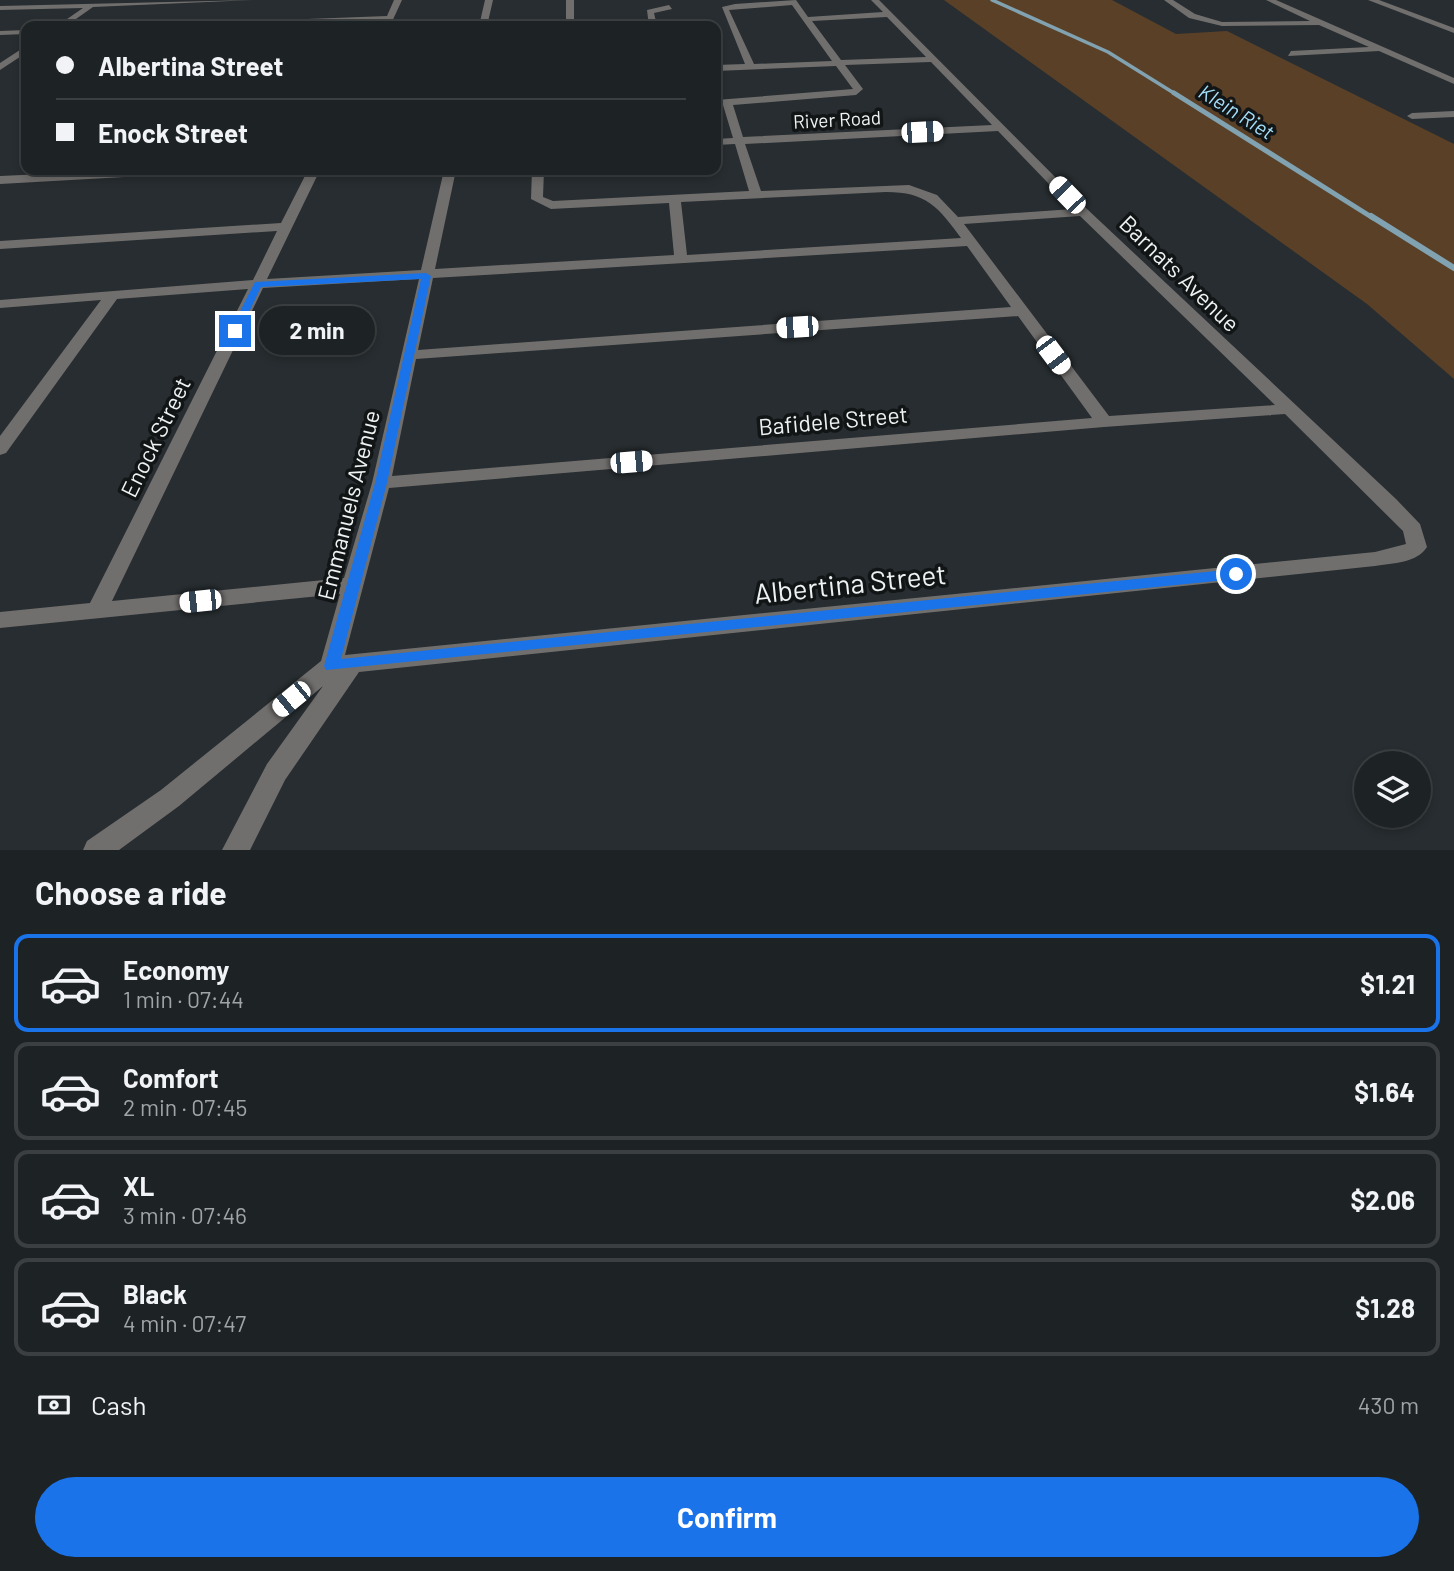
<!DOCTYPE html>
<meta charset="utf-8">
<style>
:root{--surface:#1d2224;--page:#2a2f31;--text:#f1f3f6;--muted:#a0a4a6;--line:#3b3f41;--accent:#1a73e8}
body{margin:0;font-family:Barlow,sans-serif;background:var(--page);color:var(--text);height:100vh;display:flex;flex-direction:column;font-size:26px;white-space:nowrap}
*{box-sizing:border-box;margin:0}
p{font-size:23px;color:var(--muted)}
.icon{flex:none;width:38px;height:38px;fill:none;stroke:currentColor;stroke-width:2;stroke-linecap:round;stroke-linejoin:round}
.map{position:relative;height:850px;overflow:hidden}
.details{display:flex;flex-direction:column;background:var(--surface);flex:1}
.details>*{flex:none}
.guide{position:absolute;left:21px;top:21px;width:700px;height:154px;border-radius:14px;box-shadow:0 4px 10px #0003,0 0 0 2px var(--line);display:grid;align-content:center;height:154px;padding:0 35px;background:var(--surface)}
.tools{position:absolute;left:1354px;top:751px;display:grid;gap:14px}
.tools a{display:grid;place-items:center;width:77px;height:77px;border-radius:50%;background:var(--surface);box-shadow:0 4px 10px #0003,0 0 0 2px var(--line);font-size:35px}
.end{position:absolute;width:32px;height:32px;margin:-16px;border:9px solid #1a73e8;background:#fff;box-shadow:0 0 0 4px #fff}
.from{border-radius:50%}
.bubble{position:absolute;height:49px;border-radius:24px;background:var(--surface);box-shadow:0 4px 10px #0003,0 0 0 2px var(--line);font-size:23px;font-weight:700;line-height:49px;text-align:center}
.car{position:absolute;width:21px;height:42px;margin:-21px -10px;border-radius:9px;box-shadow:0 0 5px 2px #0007;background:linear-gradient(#fff 24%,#345 0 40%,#fff 0 76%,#345 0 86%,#fff 0)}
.guide b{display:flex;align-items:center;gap:24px;height:66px;font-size:26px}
.guide b+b{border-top:2px solid var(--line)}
.guide i{width:18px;height:18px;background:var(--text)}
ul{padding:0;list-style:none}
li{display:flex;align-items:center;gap:21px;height:98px;margin:0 14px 10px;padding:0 21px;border:4px solid var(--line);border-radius:14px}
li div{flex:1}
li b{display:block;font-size:26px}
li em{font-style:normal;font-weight:700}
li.active{border-color:var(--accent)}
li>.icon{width:63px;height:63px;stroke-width:1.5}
h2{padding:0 35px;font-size:32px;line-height:84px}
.pay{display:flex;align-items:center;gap:18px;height:77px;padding:0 35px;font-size:26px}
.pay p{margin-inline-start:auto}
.button{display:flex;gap:14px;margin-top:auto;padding:14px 35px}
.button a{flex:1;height:80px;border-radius:42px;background:var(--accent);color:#fff;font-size:28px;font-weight:700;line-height:80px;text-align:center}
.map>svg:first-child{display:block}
.green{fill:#5b4028}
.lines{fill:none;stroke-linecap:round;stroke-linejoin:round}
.stream-far2{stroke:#81a2b0;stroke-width:3.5}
.stream-far1{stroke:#81a2b0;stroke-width:5}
.stream{stroke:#81a2b0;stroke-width:6}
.minor{fill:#716f6d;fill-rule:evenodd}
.route{fill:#1a73e8}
.labels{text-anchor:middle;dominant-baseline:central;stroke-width:7;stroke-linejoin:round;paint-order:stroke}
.far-street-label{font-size:19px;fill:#eef2f3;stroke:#121516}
.far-water-label{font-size:21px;font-style:italic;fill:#a4dffa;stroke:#121516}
.street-label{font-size:23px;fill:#eef2f3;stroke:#121516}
.near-street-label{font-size:28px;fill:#eef2f3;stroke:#121516}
</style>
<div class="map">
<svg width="1454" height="850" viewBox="0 0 1454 850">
<rect width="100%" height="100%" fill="#272d30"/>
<path class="green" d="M944 0H1112L1176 34 1227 31 1454 144V379L1367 304Z"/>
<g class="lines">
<path class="stream-far2" d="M992 0 1108 52 1177 95"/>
<path class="stream-far1" d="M1174 93 1373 218"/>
<path class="stream" d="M1371 216 1454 268"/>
<g class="minor">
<path d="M253 0 93 7 66 26H57L83 8 0 10V6Z"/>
<path d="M394 0H402L390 26H382L385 21 170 26 174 24 387 16Z"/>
<path d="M485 0H493L487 26H479Z"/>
<rect x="566" y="0" width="8" height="26"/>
<path d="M796 0 808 17 883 12 871 0H879L1087 209 1396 499 1420 524 1427 547C1417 563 1393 563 1375 566L359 672 285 780 250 850H222L267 764 323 686 179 806 119 850H83L87 841 161 790 321 661 340 594 0 628V612L90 603 248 289 117 299 6 453 0 455V436L101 300 0 308V300L253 280 277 231 0 249V241L281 223 308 170H320L267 279 421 270 444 170H456L435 269 674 255 669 203 551 209 531 199 532 170H544L543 197 553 201 749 191 735 144 716 145V139L733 138 723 105 716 106V100L853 89 836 66 716 71V65L745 64 722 7 735 4ZM792 5 832 61 754 64 729 10ZM887 17 926 57 841 60 812 21ZM931 62 992 125 743 137 733 105 856 95 863 89 845 65ZM998 131 1073 209 958 217 937 195 909 185 761 191 745 144ZM886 192C927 192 938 207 961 238L687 255 681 202ZM1080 216 1275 405 1109 416 964 224ZM967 246 1011 307 418 350 433 278ZM419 279 372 483 344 578 112 601 263 288ZM1018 316 1092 418 392 476 416 359ZM1285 414 1403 531 1406 544 1375 552 345 655 389 488 1104 427Z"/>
<path d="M1164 0H1173L1195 14 1222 22 1310 21 1266 0H1276L1454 78V84L1379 51 1288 56 1291 51 1369 47 1319 25 1222 26 1189 18Z"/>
<path d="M1368 0H1379L1454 28V33Z"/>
<path d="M669 5 672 9 654 13 657 26H649L647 10Z"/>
<path d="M26 30V34L0 35V31Z"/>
<path d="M26 46V53L0 70V63Z"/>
<path d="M1454 111V117L1412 119 1407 116 1412 113Z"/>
<path d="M132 170H201L195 173 0 184V176Z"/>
</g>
</g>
<path class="route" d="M426 273 431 276 387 483 341 659 1236 569 1243 574 1236 579 326 670 324 666 375 483 421 279 261 287 239 333 230 331 255 282Z"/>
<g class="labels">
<g class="far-street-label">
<text transform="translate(837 119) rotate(-3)">River Road</text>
</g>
<g class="far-water-label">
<text transform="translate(1237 111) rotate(32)">Klein Riet</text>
</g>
<g class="street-label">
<text transform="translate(1180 273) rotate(44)">Barnats Avenue</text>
<text transform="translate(833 420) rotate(-5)">Bafidele Street</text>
<text transform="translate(155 437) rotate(-64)">Enock Street</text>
<text transform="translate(348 505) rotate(-76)">Emmanuels Avenue</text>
</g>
<g class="near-street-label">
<text transform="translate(850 583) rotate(-6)">Albertina Street</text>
</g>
</g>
</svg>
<div class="tools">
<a><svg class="icon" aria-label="layers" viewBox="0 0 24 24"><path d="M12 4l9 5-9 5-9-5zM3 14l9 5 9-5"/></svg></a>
</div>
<i class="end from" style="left:1236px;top:574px"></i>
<i class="end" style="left:235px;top:331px"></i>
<div class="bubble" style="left:259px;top:306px;width:116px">2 min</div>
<i class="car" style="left:922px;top:132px;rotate:87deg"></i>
<i class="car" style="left:1067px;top:195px;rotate:316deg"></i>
<i class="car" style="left:797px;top:327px;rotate:266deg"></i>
<i class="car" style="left:1053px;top:355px;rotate:143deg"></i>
<i class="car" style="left:631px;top:462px;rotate:85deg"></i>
<i class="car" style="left:200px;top:601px;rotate:264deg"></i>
<i class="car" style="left:291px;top:699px;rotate:231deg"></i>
<div class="guide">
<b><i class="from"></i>Albertina Street</b>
<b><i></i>Enock Street</b>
</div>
</div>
<section class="details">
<h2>Choose a ride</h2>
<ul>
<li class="active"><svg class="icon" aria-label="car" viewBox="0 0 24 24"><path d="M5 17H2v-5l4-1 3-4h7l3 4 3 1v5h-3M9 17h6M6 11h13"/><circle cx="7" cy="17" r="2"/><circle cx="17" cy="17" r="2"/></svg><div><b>Economy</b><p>1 min · 07:44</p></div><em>$1.21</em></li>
<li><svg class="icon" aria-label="car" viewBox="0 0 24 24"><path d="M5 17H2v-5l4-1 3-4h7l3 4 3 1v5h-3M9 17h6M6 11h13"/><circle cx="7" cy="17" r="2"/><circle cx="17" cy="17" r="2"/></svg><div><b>Comfort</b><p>2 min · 07:45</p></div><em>$1.64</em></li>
<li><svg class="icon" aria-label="car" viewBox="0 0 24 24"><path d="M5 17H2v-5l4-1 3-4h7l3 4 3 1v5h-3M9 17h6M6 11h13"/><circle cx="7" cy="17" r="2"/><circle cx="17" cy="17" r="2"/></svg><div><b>XL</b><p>3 min · 07:46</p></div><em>$2.06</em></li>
<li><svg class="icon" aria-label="car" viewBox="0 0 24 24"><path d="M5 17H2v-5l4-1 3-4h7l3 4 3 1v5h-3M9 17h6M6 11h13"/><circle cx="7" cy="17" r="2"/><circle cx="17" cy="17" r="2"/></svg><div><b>Black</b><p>4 min · 07:47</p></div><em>$1.28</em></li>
</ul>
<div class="pay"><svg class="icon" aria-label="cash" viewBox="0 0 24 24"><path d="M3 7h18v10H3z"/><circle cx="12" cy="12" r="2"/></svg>Cash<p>430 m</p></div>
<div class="button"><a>Confirm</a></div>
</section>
